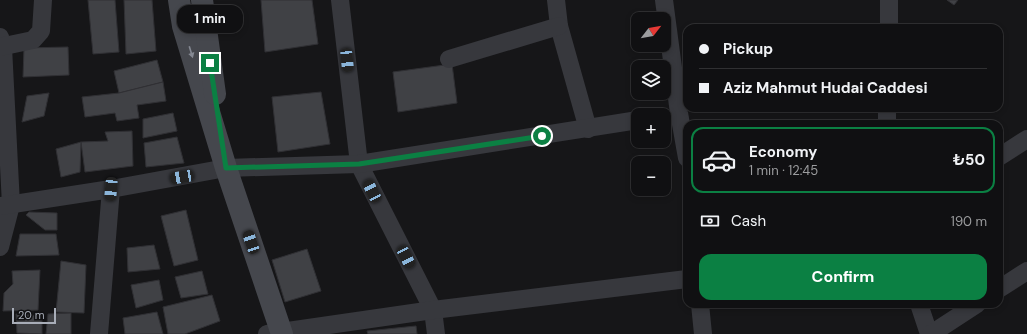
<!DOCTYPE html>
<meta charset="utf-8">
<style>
:root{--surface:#101012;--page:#1e1e20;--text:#f1f3f6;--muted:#9c9d9f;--line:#303032;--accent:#0b8043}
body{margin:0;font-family:"DM Sans",sans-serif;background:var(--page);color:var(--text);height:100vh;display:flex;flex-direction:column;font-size:15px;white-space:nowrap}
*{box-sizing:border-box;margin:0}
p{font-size:13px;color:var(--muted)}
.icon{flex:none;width:22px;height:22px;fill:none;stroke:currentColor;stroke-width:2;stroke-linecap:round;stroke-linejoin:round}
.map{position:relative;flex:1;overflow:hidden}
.drawer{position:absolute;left:683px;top:120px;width:320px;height:188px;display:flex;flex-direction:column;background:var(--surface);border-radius:12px;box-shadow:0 2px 6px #0003,0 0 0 1px var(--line)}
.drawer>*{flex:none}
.hud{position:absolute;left:683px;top:24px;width:320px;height:88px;border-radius:12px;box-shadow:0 2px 6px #0003,0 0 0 1px var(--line);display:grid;align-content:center;height:88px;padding:0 16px;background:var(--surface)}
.needle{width:26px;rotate:59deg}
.tools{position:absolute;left:631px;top:12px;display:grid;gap:8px}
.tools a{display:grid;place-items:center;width:40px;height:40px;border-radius:8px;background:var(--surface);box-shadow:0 2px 6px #0003,0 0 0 1px var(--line);font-size:20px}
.scale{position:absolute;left:12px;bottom:10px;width:44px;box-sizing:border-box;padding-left:4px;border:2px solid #a8adb8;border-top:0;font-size:11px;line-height:14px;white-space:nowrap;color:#a8adb8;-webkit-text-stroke:3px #111113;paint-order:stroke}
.end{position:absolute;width:18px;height:18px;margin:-9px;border:5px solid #0b8043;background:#fff;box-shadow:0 0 0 2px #fff}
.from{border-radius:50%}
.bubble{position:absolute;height:28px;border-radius:12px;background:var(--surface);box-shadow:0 2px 6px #0003,0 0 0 1px var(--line);font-size:13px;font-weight:700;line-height:28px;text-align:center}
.car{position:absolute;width:12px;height:24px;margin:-12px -6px;border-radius:5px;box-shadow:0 0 3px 1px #0007;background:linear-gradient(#222 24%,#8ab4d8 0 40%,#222 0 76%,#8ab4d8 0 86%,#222 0)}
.hud b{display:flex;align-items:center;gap:14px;height:38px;font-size:15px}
.hud b+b{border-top:1px solid var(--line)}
.hud i{width:10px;height:10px;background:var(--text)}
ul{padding:7px 0 0;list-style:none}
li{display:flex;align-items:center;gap:12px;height:66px;margin:0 8px 6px;padding:0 8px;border:2px solid transparent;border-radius:12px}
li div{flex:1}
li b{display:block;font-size:15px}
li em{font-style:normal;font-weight:700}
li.current{border-color:var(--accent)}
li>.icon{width:36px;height:36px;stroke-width:1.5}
.pay{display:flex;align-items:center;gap:10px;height:44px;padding:0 16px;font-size:15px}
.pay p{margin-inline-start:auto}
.primary-button{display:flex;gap:8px;margin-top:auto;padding:8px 16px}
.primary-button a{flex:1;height:46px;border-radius:12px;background:var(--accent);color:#fff;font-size:16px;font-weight:700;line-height:46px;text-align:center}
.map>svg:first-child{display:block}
.building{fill:#404145;stroke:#303034}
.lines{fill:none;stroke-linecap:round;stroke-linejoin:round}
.street{stroke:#37383d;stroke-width:18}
.secondary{stroke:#45474d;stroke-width:22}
.oneway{fill:#858993}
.route{stroke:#0b8043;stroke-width:5}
</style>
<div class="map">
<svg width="1027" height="334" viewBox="0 0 1027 334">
<rect width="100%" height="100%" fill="#161618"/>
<g class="building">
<path d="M88 0H115L119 52 93 54Z"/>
<path d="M124 0H152L156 51 126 54Z"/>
<path d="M261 0H312L318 44 265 52Z"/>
<path d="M947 0H958L954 5Z"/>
<path d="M68 47 69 75 23 77 24 48Z"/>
<path d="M157 60 163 82 119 93 114 71Z"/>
<path d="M452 64 457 103 398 112 393 72Z"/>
<path d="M163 82 166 101 137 105 139 118 117 121 115 113 85 117 82 97 119 93Z"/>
<path d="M321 92 330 144 278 152 272 97Z"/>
<path d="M49 93 44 116 22 122 27 96Z"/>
<path d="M173 113 177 131 143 138V119Z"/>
<path d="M132 131 133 166 85 172 81 142 108 141 105 132Z"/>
<path d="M177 137 184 163 146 167 144 143Z"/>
<path d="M81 142 80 172 61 177 56 149Z"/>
<path d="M186 210 198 260 174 266 161 216Z"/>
<path d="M29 212 57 213V230H45L26 215Z"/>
<path d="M20 234H56L59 255 16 256Z"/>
<path d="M154 245 160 269 128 272 127 248Z"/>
<path d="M307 249 321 291 285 302 272 260Z"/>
<path d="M61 261 86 265 84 313 56 312Z"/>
<path d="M40 270 38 310 3 311 4 293 13 284 12 271Z"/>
<path d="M202 271 208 294 181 298 175 277Z"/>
<path d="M159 280 163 300 136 308 131 285Z"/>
<path d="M212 295 220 321 185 334H168L163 307Z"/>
<path d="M157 312 163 334H125L123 318Z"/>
<path d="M71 313V334H46L48 314Z"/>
<path d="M16 314 42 316V334L17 333Z"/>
<path d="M416 326 417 334H368L367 331Z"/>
</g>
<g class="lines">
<g class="street">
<path d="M340 0 359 164 433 310 436 334"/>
<path d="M556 0 559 26 588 129"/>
<path d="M664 0 679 113 687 158"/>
<path d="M889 28V0"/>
<path d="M0 37 3 47 11 205 0 247"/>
<path d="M0 47 33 40 41 31 43 0"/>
<path d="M449 59 559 26"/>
<path d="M887 124V108"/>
<path d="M999 157 1027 139"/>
<path d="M0 206 111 189 226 168 359 164 638 120"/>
<path d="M999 289 1027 271"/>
<path d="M700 304 703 334"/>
<path d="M919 304 929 334"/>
<path d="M99 334 111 189"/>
<path d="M267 334 433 310 687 279"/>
<path d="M931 334 977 304"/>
</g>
<g class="secondary">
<path d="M179 0 183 26 226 168 282 334"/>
<path d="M202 0 215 94"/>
</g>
</g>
<defs><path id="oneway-solid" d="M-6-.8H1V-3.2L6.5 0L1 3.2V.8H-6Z"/></defs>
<use class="oneway" href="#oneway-solid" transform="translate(191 52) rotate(73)"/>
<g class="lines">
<path class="route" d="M210 63 226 168 359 164 542 136"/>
</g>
</svg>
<div class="tools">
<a><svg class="needle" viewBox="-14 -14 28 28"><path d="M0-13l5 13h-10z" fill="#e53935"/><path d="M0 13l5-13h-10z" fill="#9c9d9f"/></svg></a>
<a><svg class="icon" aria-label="layers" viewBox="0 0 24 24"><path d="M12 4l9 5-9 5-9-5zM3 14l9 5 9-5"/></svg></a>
<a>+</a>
<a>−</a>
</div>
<div class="scale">20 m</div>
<i class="end from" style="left:542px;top:136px"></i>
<i class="end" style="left:210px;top:63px"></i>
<div class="bubble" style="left:177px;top:5px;width:66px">1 min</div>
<i class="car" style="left:347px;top:60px;rotate:174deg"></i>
<i class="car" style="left:182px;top:177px;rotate:260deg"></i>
<i class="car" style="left:111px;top:189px;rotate:185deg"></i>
<i class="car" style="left:372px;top:191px;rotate:333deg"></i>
<i class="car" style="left:251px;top:242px;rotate:341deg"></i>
<i class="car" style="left:406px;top:257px;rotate:153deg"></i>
<div class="hud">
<b><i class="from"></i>Pickup</b>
<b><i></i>Aziz Mahmut Hudai Caddesi</b>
</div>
<section class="drawer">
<ul>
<li class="current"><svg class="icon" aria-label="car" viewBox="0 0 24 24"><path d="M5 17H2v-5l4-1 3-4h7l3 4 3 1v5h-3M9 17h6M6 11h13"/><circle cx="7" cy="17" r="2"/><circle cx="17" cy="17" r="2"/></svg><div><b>Economy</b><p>1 min · 12:45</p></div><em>₺50</em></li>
</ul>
<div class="pay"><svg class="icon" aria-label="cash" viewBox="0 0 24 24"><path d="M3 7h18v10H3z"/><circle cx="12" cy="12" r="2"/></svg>Cash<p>190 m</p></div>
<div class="primary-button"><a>Confirm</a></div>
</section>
</div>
